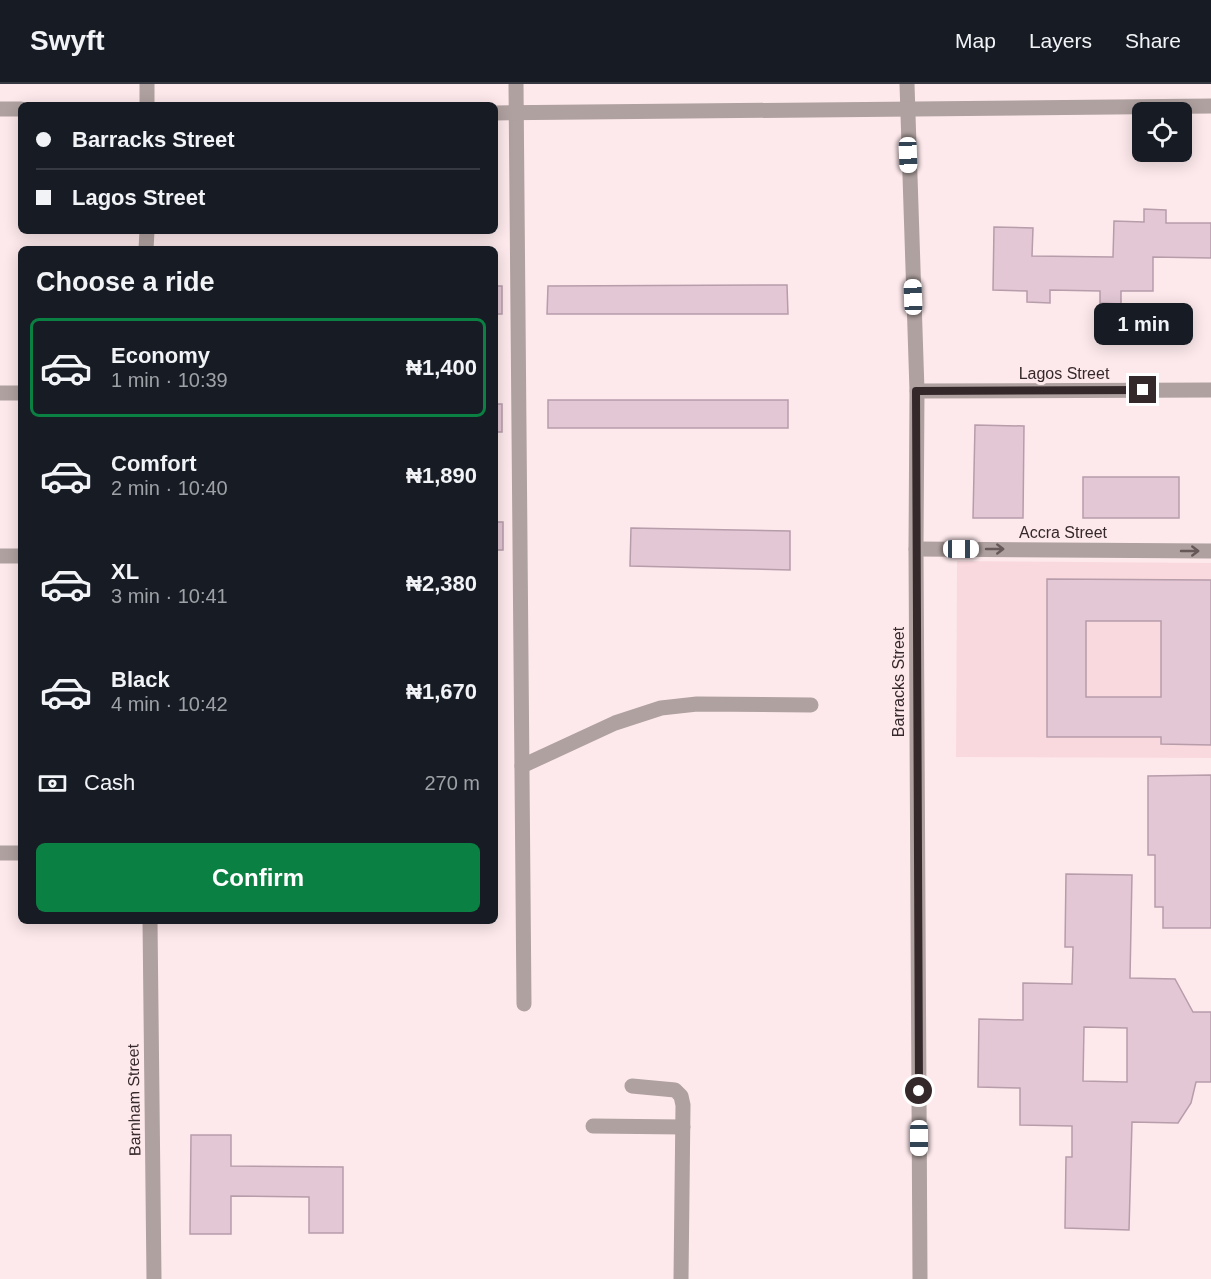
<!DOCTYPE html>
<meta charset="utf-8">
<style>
:root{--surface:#171b24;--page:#20242c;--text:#f1f3f6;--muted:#9ea1a6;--line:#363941;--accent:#0b8043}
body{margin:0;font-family:Arial,sans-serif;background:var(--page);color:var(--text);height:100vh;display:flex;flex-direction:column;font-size:22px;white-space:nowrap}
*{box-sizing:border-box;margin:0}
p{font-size:20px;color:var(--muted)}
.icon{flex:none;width:33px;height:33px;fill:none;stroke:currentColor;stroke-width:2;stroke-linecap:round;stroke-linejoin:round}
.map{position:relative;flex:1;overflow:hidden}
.details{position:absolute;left:18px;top:162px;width:480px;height:678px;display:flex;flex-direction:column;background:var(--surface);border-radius:9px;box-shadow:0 3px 15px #0003}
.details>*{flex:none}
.guide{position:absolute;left:18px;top:18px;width:480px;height:132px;border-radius:9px;box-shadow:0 3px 15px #0003;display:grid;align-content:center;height:132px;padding:0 18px;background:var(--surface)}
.fabs{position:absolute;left:1132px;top:18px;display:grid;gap:12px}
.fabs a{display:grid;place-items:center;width:60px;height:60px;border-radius:9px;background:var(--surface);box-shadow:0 3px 15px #0003;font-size:30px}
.end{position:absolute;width:27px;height:27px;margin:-14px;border:8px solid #35282b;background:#fff;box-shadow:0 0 0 3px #fff}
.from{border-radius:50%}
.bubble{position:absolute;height:42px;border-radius:9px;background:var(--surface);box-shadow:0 3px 15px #0003;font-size:20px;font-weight:700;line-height:42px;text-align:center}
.car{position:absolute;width:18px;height:36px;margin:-18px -9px;border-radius:8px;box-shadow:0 0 4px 2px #0007;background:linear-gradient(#fff 24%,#345 0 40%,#fff 0 76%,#345 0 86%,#fff 0)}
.guide b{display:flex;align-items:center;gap:21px;height:57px;font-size:22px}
.guide b+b{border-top:2px solid var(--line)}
.guide i{width:15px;height:15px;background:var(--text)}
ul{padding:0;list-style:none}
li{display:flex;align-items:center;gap:18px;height:99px;margin:0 12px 9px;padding:0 6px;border:3px solid transparent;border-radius:9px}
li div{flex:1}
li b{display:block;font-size:22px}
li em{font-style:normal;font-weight:700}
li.on{border-color:var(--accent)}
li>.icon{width:54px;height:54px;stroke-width:1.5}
h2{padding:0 18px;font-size:27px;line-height:72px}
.pay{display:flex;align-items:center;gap:15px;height:66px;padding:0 18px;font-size:22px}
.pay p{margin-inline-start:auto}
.button{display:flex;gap:12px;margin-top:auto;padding:12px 18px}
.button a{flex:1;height:69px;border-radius:9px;background:var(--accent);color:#fff;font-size:24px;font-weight:700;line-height:69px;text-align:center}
header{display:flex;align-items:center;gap:36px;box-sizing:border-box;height:84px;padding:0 30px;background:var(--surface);border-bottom:2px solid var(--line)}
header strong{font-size:28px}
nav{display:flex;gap:33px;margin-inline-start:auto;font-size:21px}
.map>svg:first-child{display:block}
.built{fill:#fad9de}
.building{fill:#e3c7d5;stroke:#b79caa;stroke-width:1.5;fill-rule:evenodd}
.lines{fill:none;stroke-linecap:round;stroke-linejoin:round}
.minor{stroke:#afa19f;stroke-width:15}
.oneway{stroke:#665859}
.route{stroke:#35282b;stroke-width:8}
.labels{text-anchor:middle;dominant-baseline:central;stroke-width:6;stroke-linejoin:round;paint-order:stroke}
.street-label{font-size:16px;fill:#35282b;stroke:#fde9ec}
</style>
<header>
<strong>Swyft</strong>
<nav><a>Map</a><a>Layers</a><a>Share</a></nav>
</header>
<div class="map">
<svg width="1211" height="1195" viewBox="0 0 1211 1195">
<rect width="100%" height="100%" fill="#fde9ec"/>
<path class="built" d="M957 477 1211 479V674L956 673Z"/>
<g class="building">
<path d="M1144 125 1166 126V139H1211V174L1153 173V207H1121V220L1100 219V207L1050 206V219L1027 218V207L993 206 994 143 1033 144 1032 172 1113 173 1114 137 1144 138Z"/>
<path d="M787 201 788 230H547L548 202Z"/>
<rect x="495" y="202" width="7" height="28"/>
<rect x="548" y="316" width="240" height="28"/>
<rect x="495" y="320" width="7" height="28"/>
<path d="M975 341 1024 342 1023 434H973Z"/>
<rect x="1083" y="393" width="96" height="41"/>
<rect x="495" y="438" width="8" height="28"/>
<path d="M631 444 790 447V486L630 482Z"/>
<path d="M1047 495 1211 496V661L1161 660V653H1047ZM1086 537H1161V613H1086Z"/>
<path d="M1211 691V844H1163V823H1155V771H1148V692Z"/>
<path d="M1066 790 1132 791 1130 894 1175 895 1193 928H1211V998H1196L1191 1019 1178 1039 1132 1038 1129 1146 1065 1144 1066 1073H1072V1042L1020 1041V1004L978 1003 979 935 1023 936V899L1072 900 1073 863H1065ZM1084 943 1127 944V998L1083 997Z"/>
<path d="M191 1051H231V1082L343 1083V1149H309V1113L231 1112V1150H190Z"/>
</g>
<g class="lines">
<g class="minor">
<path d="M516 0 524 920"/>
<path d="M907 0 917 307 916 465 920 1195"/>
<path d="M147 21V0"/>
<path d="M0 25H21"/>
<path d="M495 29 1211 22"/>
<path d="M146 165 147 147"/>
<path d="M917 307 1211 306"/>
<path d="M0 309H21"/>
<path d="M916 465 1211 467"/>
<path d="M0 472H21"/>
<path d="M522 682 615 639 661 624 697 620 811 621"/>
<path d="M0 769H21"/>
<path d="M150 837 154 1195"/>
<path d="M632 1002 675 1006 681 1012 683 1021 681 1195"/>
<path d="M593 1042 683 1043"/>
</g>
</g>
<defs><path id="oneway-shaft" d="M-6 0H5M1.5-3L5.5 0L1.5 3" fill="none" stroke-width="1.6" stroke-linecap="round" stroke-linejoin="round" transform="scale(1.5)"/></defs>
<g class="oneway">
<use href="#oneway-shaft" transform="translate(995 465)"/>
<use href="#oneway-shaft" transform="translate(1190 467)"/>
</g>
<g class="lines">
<path class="route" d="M919 1007 916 307 1143 306"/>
</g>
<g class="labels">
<g class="street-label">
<text x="1064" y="289">Lagos Street</text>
<text x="1063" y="448">Accra Street</text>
<text transform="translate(898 598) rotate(-90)">Barracks Street</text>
<text transform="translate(134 1016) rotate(-91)">Barnham Street</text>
</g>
</g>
</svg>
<div class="fabs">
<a><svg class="icon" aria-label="locate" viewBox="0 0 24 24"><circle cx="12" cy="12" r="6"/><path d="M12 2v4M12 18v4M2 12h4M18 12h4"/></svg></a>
</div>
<i class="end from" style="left:919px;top:1007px"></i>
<i class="end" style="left:1143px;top:306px"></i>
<div class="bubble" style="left:1094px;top:219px;width:99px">1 min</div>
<i class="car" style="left:908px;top:71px;rotate:178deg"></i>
<i class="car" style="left:913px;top:213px;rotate:358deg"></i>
<i class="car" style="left:961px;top:465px;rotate:90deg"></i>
<i class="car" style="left:919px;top:1054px;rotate:180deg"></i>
<div class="guide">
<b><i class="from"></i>Barracks Street</b>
<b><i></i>Lagos Street</b>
</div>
<section class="details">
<h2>Choose a ride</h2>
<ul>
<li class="on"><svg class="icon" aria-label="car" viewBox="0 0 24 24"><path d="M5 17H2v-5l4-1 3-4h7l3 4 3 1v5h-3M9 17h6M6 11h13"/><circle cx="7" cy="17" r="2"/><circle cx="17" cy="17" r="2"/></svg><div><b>Economy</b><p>1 min · 10:39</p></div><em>₦1,400</em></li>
<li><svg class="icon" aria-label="car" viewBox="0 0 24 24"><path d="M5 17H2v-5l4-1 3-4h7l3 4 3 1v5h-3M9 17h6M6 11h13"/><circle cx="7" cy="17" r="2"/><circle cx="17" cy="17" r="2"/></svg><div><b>Comfort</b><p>2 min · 10:40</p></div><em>₦1,890</em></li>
<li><svg class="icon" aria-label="car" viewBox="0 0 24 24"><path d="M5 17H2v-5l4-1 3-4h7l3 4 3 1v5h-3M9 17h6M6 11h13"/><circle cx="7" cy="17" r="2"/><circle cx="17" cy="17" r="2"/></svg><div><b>XL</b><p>3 min · 10:41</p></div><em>₦2,380</em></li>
<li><svg class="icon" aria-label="car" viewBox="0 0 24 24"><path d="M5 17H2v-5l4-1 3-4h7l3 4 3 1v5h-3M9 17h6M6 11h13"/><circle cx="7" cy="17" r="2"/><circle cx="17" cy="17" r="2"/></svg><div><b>Black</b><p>4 min · 10:42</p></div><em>₦1,670</em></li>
</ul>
<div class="pay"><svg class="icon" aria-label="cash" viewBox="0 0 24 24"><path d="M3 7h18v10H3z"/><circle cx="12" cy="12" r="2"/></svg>Cash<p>270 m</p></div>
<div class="button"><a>Confirm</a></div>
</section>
</div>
